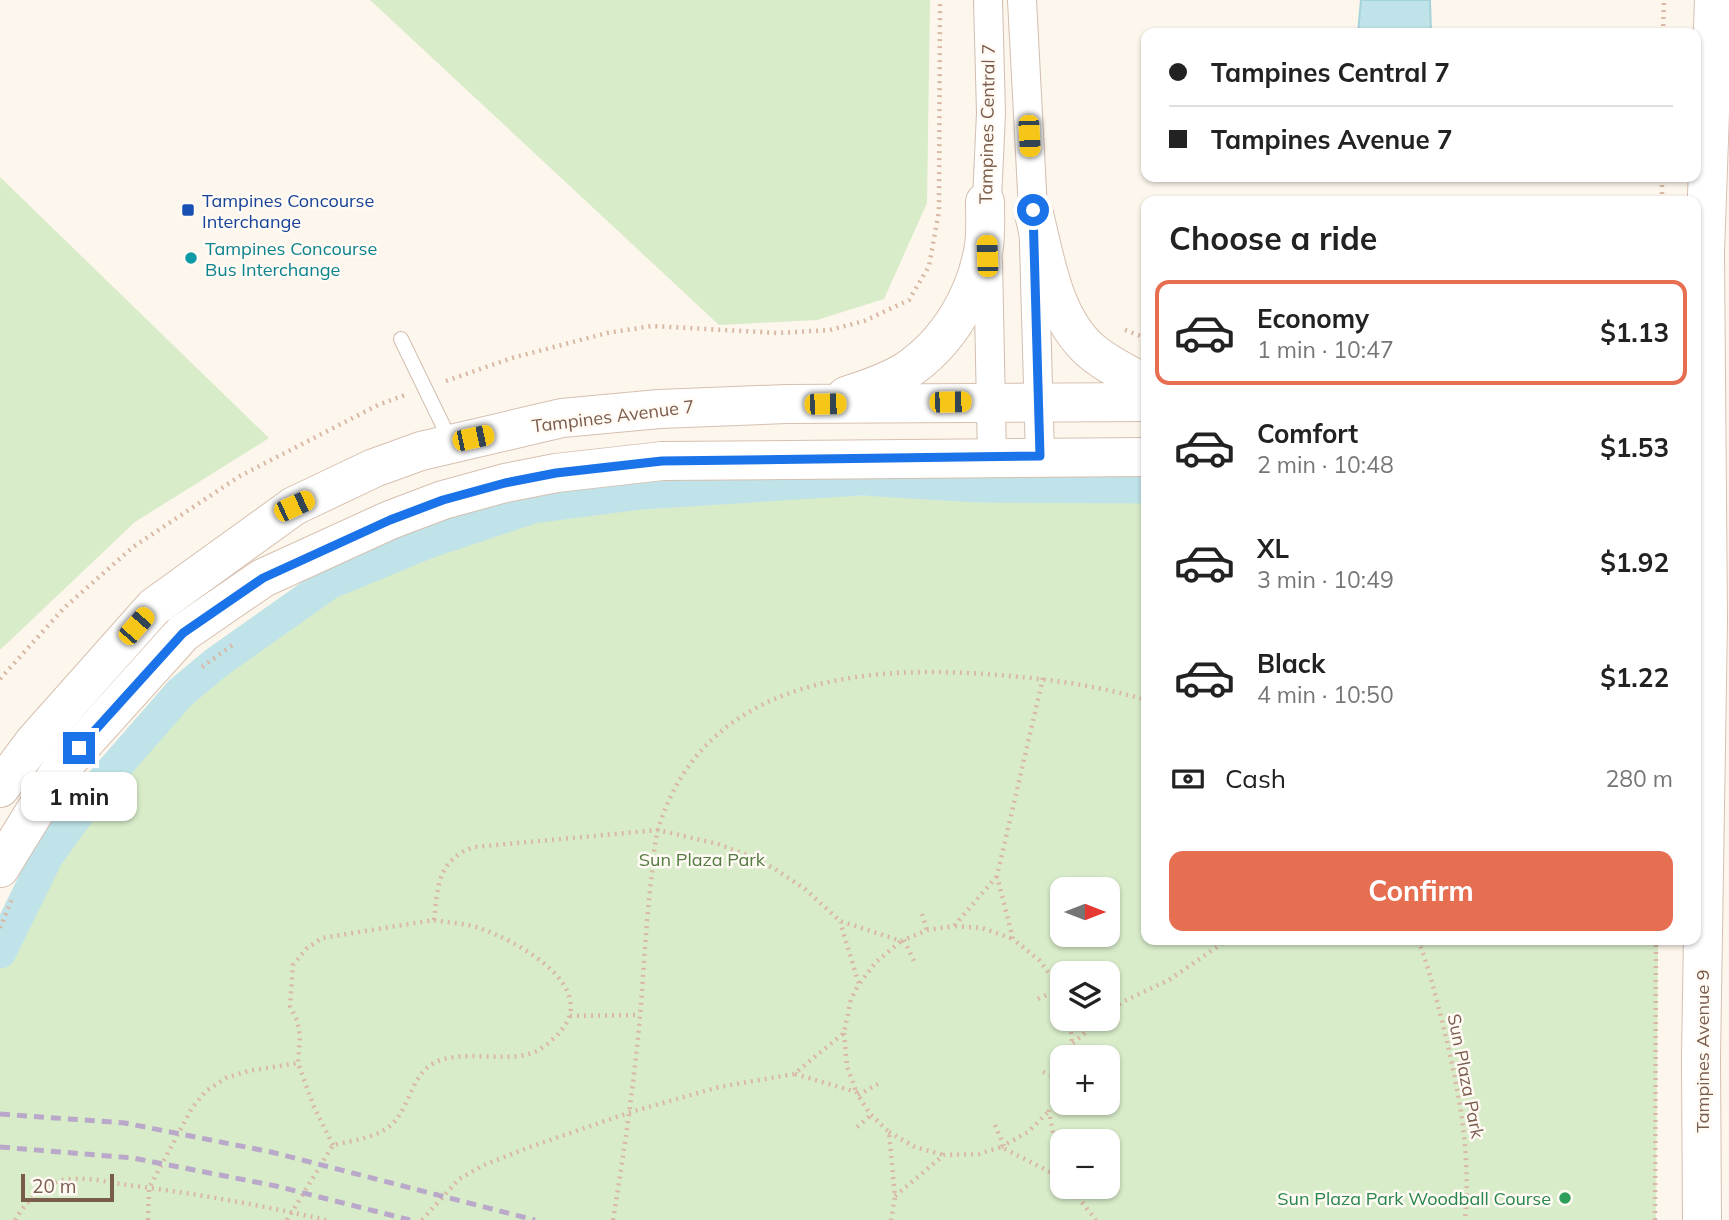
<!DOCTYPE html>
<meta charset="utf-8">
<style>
:root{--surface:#fff;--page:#f6f6f6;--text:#222;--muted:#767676;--line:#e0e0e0;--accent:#e76f51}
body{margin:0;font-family:Mulish,sans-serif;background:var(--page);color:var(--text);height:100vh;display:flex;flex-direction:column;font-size:26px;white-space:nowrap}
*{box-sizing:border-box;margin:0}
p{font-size:23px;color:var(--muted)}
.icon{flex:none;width:38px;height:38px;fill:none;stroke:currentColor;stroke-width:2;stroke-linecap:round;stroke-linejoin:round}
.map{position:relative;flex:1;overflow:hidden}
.side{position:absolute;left:1141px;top:196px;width:560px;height:749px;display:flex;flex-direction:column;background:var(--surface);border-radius:14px;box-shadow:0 2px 5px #0004}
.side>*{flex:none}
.guide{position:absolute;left:1141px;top:28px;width:560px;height:154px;border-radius:14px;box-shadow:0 2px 5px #0004;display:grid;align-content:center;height:154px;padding:0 28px;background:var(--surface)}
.needle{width:46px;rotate:90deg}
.controls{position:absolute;left:1050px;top:877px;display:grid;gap:14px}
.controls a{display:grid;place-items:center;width:70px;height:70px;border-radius:14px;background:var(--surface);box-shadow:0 2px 5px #0004;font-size:35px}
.scale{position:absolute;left:21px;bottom:18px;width:93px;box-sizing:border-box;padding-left:7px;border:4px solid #7a5c4d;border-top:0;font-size:19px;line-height:24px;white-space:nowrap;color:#7a5c4d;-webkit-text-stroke:5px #fffaf3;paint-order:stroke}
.end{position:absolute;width:32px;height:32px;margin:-16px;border:9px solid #1a73e8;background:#fff;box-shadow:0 0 0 4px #fff}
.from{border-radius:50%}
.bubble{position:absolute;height:49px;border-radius:14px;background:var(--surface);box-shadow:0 2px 5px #0004;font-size:23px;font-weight:700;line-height:49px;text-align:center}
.car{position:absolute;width:21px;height:42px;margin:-21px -10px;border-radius:9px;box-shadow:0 0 5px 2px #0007;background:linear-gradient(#f5c518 24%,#345 0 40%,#f5c518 0 76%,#345 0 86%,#f5c518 0)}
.guide b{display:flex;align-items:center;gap:24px;height:66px;font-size:26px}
.guide b+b{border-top:2px solid var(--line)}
.guide i{width:18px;height:18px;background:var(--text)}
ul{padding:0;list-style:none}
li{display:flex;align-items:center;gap:21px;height:105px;margin:0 14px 10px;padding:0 14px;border:4px solid transparent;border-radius:14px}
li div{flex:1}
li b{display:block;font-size:26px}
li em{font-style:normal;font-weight:700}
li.current{border-color:var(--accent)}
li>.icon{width:63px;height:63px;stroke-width:1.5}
h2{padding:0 28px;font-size:32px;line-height:84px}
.pay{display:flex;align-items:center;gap:18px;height:77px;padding:0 28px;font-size:26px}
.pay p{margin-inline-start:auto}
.primary-button{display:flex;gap:14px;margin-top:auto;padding:14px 28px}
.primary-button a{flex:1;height:80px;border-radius:14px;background:var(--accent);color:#fff;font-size:28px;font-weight:700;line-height:80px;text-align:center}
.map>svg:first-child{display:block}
.green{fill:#d8ecc9;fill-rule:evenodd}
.water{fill:#bfe3e8;stroke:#a5d3da;stroke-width:2}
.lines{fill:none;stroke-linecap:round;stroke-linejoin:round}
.canal{stroke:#bfe3e8;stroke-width:33}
.service-casing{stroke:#d1beb0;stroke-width:16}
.minor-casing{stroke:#d1beb0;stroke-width:30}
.secondary-casing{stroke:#d6c0b0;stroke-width:40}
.path{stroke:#d9b8a5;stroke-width:4.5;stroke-dasharray:2 5;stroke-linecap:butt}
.service{stroke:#fff;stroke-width:14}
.minor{stroke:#fff;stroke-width:28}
.secondary{stroke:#fff;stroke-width:38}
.rail{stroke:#b9a8c9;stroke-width:5;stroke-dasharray:10 7;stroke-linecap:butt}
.route{stroke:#1a73e8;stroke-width:9}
.transit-dot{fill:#1a4fb4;stroke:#fffaf3;stroke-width:2.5}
.culture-dot{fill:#0f9aa8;stroke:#fffaf3;stroke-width:2.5}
.leisure-dot{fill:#2e9e5b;stroke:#fffaf3;stroke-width:2.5}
.labels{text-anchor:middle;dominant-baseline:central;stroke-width:5;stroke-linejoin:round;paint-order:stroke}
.street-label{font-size:18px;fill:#7a5c4d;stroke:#fffaf3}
.transit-label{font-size:18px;fill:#164399;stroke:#fffaf3;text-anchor:start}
.culture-label{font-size:18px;fill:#0d838f;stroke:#fffaf3;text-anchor:start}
.park-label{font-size:18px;fill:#537a41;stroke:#fffaf3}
.leisure-label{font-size:18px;fill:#27864d;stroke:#fffaf3;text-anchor:end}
</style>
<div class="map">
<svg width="1729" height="1220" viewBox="0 0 1729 1220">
<rect width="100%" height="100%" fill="#fdf6ec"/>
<g class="green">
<path d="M370 0H930L927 203 884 299 817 320 719 325Z"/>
<path d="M0 177 269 438 135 522 0 650Z"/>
<path d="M741 496H1146V940H1658L1656 1220H0V968L34 889 76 824 137 748 164 720 197 689 247 648 307 608 377 568 441 544 539 515 629 501ZM1062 889H1108V934H1062ZM1062 973H1108V1018H1062ZM1062 1057H1108V1102H1062ZM1062 1141H1108V1186H1062Z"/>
</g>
<path class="water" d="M1361 0H1430L1431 33H1358Z"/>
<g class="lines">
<path class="canal" d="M0 952 47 856 92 794 180 693 216 663 329 583 428 542 533 507 641 493 862 479 977 486 1146 487"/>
<defs>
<path id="service" d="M401 339 451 442"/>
<g id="minor">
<path d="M1022 0 1033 210 1040 456"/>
<path d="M986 221 991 113 988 0"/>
<path d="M988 261 992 457"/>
</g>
<g id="secondary">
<path d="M1033 210C1045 256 1052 316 1090 350 1106 364 1127 374 1146 384"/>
<path d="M846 396C866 389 887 383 906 371 948 343 976 296 984 246 986 232 985 217 985 202"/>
<path d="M0 788 34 742 154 607 294 506 374 468 421 451 562 418 659 409 786 404 1146 402"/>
<path d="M0 868 62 767 183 633 263 578 390 520 443 500 505 483 556 473 662 461 1146 457"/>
<path d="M1702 1220 1701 1059 1708 620 1705 252 1714 0"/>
</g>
</defs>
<use href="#service" class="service-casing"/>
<use href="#minor" class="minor-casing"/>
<use href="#secondary" class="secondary-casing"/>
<g class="path">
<path d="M1663 33 1664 0"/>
<path d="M1662 201V177"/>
<path d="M1125 330 1146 338"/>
<path d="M446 381 512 358 607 333 652 326 778 333 830 330 864 321 909 300 929 266 939 211 940 0"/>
<path d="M202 667 234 644"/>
<path d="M1043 678 997 876 1013 939 1039 960 1058 985 1062 986"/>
<path d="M0 679 64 608 133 547 240 476 378 405 405 395"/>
<path d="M922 914 927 930"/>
<path d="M955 926 982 928 1013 939"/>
<path d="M0 928 12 899"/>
<path d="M904 940 914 961"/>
<path d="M1418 940C1430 970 1437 1002 1445 1033 1460 1096 1471 1155 1465 1220"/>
<path d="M860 983 876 962 901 941"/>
<path d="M1108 998 1121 1001"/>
<path d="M1038 999 1060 988"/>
<path d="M1108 1013 1122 1002 1169 980 1227 940"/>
<path d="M570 1016 640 1015"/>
<path d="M1070 1018 1072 1044"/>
<path d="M844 1033 847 1066 856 1091"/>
<path d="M1071 1057 1072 1044 1102 1018"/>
<path d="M1043 1072 1062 1079"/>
<path d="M795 1074 856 1092 870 1114 889 1132 895 1197 891 1220"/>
<path d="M858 1095 878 1084"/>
<path d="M995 1125 1004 1146"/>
<path d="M857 1127 871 1115"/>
<path d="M889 1132 915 1147 944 1155"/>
<path d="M333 1145 314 1107 298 1063 300 1036 297 1020 290 1006 293 965 306 949 322 938 434 920C438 886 437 860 474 847L658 830 718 844 745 854 775 869 805 889 840 921 901 941 928 930 954 926 997 876"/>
<path d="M1001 1147 1028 1132 1049 1111"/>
<path d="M1060 1174 1049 1111 1062 1089"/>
<path d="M1069 1186 1096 1220"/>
<path d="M895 1196 944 1155 979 1154 1001 1147 1062 1178"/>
<path d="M15 1220C26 1202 42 1184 63 1180 83 1176 107 1182 127 1185 193 1193 261 1205 326 1220"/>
<path d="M148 1220 149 1188 192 1108 206 1091 226 1078 248 1071 298 1063"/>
<path d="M287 1220 333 1145C349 1141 370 1139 384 1130 410 1116 408 1077 434 1063 460 1049 501 1062 529 1054 542 1051 563 1032 568 1020 586 978 513 940 482 929 467 923 450 923 434 920"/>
<path d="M422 1220 459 1179 484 1165 527 1148 631 1112 719 1087 794 1074 844 1033 851 999 859 984 840 922"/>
<path d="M613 1220C624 1152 634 1084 640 1016 644 968 646 921 652 873 654 858 654 841 659 826 705 682 856 665 985 674 1040 678 1093 684 1146 700"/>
<path d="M1655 1220 1656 940"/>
</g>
<use href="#service" class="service"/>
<use href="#minor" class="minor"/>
<use href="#secondary" class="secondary"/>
<g class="rail">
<path d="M0 1114 125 1123 271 1152 535 1220"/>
<path d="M0 1147 133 1158 276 1186 410 1220"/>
</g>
</g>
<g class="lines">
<path class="route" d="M79 748 183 633 263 578 390 520 443 500 505 483 556 473 662 461 1040 456 1033 210"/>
</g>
<rect class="transit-dot" x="181" y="203" width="14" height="14" rx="3.5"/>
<circle class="culture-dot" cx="191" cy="258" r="7"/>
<circle class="leisure-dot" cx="1565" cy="1198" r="7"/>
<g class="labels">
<g class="street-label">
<text transform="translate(987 124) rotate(-89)">Tampines Central 7</text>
<text transform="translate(613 416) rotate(-7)">Tampines Avenue 7</text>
<text transform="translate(1702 1051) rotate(-90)">Tampines Avenue 9</text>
<text transform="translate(1466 1076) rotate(79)">Sun Plaza Park</text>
</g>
<g class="transit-label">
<text x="202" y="200">Tampines Concourse<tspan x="202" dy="21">Interchange</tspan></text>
</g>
<g class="culture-label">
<text x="205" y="248">Tampines Concourse<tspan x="205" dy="21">Bus Interchange</tspan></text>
</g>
<g class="park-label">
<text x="702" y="859">Sun Plaza Park</text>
</g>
<g class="leisure-label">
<text x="1551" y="1198">Sun Plaza Park Woodball Course</text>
</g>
</g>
</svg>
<div class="controls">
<a><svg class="needle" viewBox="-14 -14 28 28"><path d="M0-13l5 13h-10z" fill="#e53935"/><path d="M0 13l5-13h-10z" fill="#767676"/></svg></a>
<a><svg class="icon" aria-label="layers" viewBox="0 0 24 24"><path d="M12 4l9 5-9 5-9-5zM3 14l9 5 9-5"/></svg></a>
<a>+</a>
<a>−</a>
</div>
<div class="scale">20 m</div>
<i class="end from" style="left:1033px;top:210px"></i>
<i class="end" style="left:79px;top:748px"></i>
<div class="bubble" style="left:21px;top:772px;width:116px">1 min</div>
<i class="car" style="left:1029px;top:136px;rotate:177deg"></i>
<i class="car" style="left:987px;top:256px;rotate:358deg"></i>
<i class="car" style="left:950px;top:402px;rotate:89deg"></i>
<i class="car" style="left:825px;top:404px;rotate:89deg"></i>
<i class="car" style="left:473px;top:438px;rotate:78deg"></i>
<i class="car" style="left:294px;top:506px;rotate:65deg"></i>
<i class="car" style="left:136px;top:626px;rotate:41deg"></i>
<div class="guide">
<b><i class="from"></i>Tampines Central 7</b>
<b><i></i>Tampines Avenue 7</b>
</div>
<section class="side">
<h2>Choose a ride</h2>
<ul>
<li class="current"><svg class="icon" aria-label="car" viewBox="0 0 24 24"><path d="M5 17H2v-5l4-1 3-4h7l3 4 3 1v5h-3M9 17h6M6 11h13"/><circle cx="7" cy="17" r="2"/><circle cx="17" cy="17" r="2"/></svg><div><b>Economy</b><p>1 min · 10:47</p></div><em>$1.13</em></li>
<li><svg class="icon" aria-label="car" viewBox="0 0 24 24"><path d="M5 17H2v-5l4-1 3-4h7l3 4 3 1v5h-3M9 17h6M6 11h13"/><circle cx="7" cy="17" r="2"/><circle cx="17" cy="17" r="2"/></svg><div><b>Comfort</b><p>2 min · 10:48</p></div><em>$1.53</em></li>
<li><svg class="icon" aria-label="car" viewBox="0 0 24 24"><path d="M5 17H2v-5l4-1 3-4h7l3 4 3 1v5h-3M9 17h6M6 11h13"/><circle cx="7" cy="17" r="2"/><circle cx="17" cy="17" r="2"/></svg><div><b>XL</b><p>3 min · 10:49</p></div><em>$1.92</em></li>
<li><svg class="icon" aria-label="car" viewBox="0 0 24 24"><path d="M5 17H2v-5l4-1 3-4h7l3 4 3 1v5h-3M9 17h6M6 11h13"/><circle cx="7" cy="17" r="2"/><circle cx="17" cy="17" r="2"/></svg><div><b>Black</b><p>4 min · 10:50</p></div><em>$1.22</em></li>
</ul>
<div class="pay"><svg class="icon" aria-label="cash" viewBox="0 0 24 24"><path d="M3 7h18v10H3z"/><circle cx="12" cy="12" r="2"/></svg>Cash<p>280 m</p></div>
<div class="primary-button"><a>Confirm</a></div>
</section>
</div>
